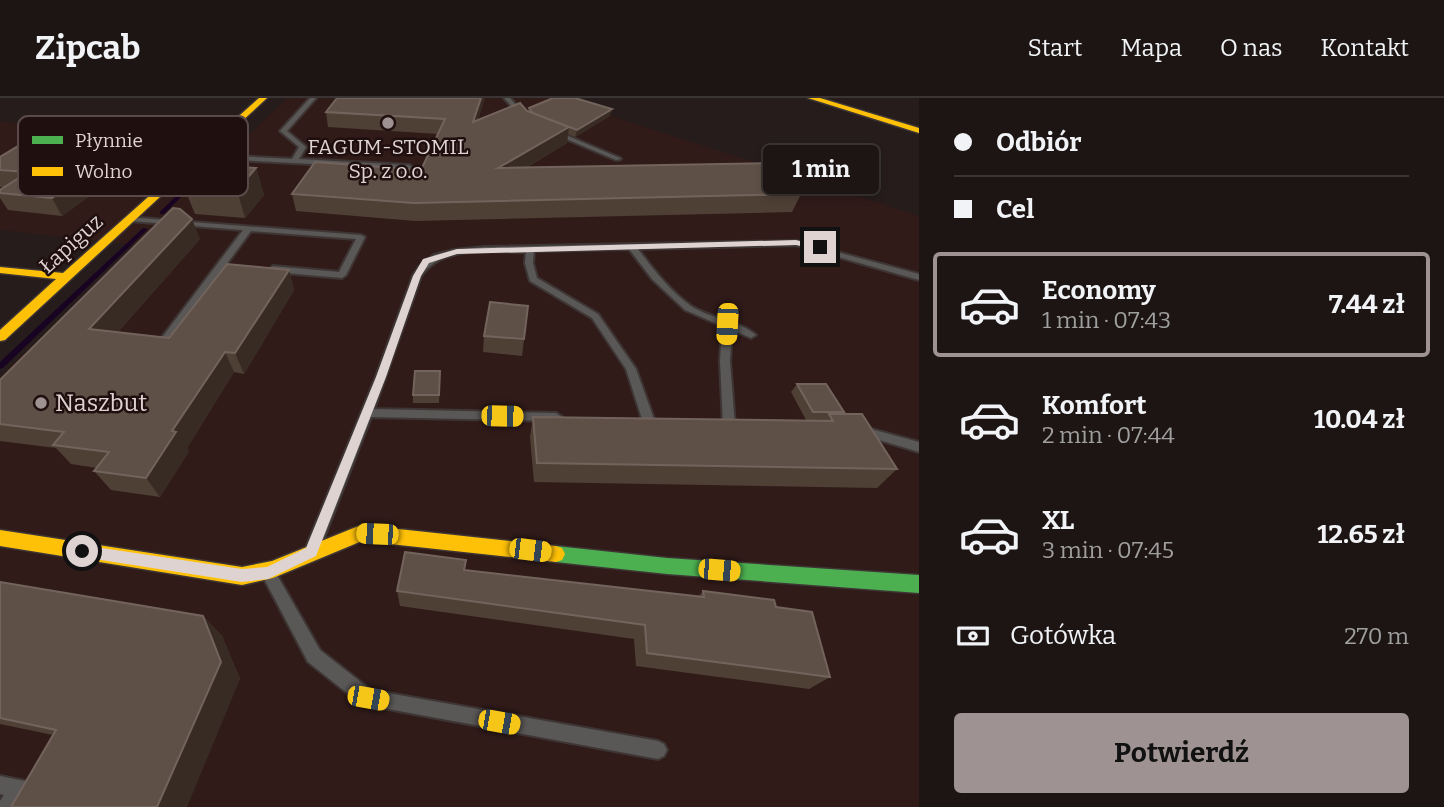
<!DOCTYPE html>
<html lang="pl">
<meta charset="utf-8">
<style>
:root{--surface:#1c1514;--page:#292222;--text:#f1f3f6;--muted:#a09fa0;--line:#3a3434;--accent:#9e9392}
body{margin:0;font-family:Bitter,serif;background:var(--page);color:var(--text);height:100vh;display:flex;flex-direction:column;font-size:26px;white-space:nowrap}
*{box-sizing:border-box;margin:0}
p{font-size:23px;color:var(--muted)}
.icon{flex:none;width:38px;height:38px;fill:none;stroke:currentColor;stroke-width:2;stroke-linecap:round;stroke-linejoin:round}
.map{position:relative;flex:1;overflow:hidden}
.details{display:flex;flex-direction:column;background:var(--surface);width:525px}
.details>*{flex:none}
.hud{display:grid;align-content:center;height:154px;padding:0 35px;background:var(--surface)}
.end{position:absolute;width:32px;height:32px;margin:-16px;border:9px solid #dfd3d2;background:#111;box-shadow:0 0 0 4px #111}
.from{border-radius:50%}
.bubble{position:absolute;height:49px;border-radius:7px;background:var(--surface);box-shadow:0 4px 10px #0003,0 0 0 2px var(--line);font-size:23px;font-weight:700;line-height:49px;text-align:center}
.car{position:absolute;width:21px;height:42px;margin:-21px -10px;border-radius:9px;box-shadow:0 0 5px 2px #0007;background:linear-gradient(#f5c518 24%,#345 0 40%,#f5c518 0 76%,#345 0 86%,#f5c518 0)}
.hud b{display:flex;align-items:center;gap:24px;height:66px;font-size:26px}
.hud b+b{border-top:2px solid var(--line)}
.hud i{width:18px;height:18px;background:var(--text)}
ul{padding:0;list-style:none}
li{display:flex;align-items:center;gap:21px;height:105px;margin:0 14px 10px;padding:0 21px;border:4px solid transparent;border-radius:7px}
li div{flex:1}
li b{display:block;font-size:26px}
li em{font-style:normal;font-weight:700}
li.on{border-color:var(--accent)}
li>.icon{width:63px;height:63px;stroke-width:1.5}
.pay{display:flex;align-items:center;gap:18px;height:77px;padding:0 35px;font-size:26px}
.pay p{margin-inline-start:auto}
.cta{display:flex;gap:14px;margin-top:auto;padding:14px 35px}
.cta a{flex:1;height:80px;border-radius:7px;background:var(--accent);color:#111;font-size:28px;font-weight:700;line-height:80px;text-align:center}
header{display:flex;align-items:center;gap:42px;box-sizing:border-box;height:98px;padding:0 35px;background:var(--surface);border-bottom:2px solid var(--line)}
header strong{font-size:33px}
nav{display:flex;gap:38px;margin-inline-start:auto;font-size:24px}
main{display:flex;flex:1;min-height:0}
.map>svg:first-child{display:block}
.built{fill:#301b19}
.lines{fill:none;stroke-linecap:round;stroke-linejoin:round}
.stream{fill:#190322;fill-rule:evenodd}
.lane-casing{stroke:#3e3635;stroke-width:4}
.fast-casing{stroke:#3e3635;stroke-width:3}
.slow-casing{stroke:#3e3635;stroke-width:3}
.lane{fill:#5a5757;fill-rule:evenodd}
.fast{fill:#4caf50;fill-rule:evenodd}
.slow{fill:#ffc107;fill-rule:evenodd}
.wall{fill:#4f4036}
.shaded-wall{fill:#382b24}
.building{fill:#5e5047;stroke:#72645c;stroke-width:2}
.route{fill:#dfd3d2}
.poi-dot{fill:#9e9392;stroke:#1f0f0e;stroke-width:2.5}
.labels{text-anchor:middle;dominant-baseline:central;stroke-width:5;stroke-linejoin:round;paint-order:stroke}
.far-poi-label{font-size:21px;fill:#dfd3d2;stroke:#1f0f0e}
.far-street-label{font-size:21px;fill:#dfd3d2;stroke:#1f0f0e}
.poi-label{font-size:24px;fill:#dfd3d2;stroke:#1f0f0e;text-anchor:start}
.key{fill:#1f0f0e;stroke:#594a49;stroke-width:2}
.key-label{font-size:19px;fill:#dfd3d2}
</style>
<header>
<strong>Zipcab</strong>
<nav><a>Start</a><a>Mapa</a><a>O nas</a><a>Kontakt</a></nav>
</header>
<main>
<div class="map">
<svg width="919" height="709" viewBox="0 0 919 709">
<rect width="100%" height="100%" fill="#251c1b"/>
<path class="built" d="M287 0H556L919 118V709H0V279L135 147 0 132V24L246 40Z"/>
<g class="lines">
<g class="stream">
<path d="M183 91 188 92 164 116H160V114Z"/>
<path d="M143 130 148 131 3 270 0 271V264Z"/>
</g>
<defs>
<g id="lane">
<path d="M310 0H316L287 33 306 49 299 61 409 67 412 69 409 71 199 60 196 58 199 56 292 61 299 49 280 33Z"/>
<path d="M504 0H510L525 17V19H521Z"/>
<path d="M554 32 620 60 621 61 616 62 552 35Z"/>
<path d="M127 119 361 137 365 139 346 177 342 180 273 174 269 171 273 168 339 174 356 141 251 133 168 246 164 247 159 244 160 242 243 132 130 123H127Z"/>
<path d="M796 143 919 176V182L796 147 638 151C653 171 670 193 691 208 711 221 738 222 756 237L751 240 732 232 730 263 735 328 729 332 723 328 720 263 722 228 685 212 652 181 629 151 534 153 533 165 537 180 598 216 636 271 654 321 648 325 642 321 626 271 592 220 530 183 525 165 526 154C492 154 443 146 421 178L374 311 556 315 562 319 556 323 371 319 320 450 318 454 313 456 308 454 306 450 376 279 413 178 420 168 434 157 454 152 484 149Z"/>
<path d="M860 328 919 344V354L856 335 854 332Z"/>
<path d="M268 468 273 470 320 552 371 592 658 643 664 646 667 652 664 658 658 661 361 606 308 564 261 475 263 470Z"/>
<path d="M0 678 25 683 27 690 17 709H0V703L4 697 0 696Z"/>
</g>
<path id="fast" d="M556 448 667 460 919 477V495L667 476 556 464 550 462 547 456 550 450Z"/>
<g id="slow">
<path d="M259 0H267L5 242 0 243V232L56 181 0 175V169L63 175Z"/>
<path d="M808 0H820L919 30V35Z"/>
<path d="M361 427 556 448 562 450 565 456 562 462 556 464 362 443 273 480 242 487 0 448V432L242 469 272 463Z"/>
</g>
</defs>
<use href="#lane" class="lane-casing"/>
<use href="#fast" class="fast-casing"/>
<use href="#slow" class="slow-casing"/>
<use href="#lane" class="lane"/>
<use href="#fast" class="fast"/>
<use href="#slow" class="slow"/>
</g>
<g class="wall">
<path d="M529 10 610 18 575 39 568 36 567 45 526 70 801 96 792 114 415 123 296 113 292 96 421 72 438 36 328 29 326 14 479 22 528 13Z"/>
<path d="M113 50 81 73 99 91 62 118 8 112 0 100V92L4 89H0V59Z"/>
<path d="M256 70 264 97 245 120 195 116 184 89Z"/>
<path d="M200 141 118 234 169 240 289 172 294 192 244 276 234 274 187 350 189 353 160 399 111 392 94 373 97 370 71 366 56 350 0 343V282Z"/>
<path d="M528 208 522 258 483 254 484 238Z"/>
<path d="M440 282 439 305H413V297Z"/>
<path d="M797 286 844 314 843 316 897 371 877 390 534 384 530 339 533 319 806 322 791 294Z"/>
<path d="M465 472 698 499 703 493 776 509 830 579 809 591 636 568 634 541 400 508 397 493Z"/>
<path d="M0 484 203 518 222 538 240 581 53 637 0 626Z"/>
</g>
<g class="shaded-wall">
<path d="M481 0H485L473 40V24Z"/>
<path d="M612 11 610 18 575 39 577 32Z"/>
<path d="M569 29 567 45 497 87 498 70Z"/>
<path d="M105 33 113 50 62 87 52 70Z"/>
<path d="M256 70 264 97 245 120 237 92Z"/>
<path d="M90 73 99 91 62 118 52 100Z"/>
<path d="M192 121 200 141 102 252 89 231Z"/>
<path d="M289 172 294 192 244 276 235 255Z"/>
<path d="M225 254 234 274 187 350 189 353 160 399 146 380 172 333Z"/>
<path d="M203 518 222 538 240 581 187 709H157Z"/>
</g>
<g class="building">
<path d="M337 0H481L473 24 520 5 527 13 569 29 498 70 771 65 801 96 414 105 292 96 315 64 421 72 445 21 326 14Z"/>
<path d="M553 0H575L612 11 577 32 533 15 529 10Z"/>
<path d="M48 30 105 33 52 70 90 73 52 100 0 95V92L28 74 0 72V59Z"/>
<path d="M206 67 256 70 237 92 184 89Z"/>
<path d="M173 110 180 111 192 121 89 231 169 240 227 166 289 172 235 255 225 254 172 333 176 334 146 380 94 373 109 354 53 347 64 334 0 326V282Z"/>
<path d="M490 204 528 208 524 241 484 238Z"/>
<path d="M415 273H440L439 297H413Z"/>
<path d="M797 286H826L844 314H813Z"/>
<path d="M829 316H862L897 371 537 365 533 319 833 323Z"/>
<path d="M405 454 466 462 464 472 704 499 703 493 774 502 776 509 812 514 830 579 647 555 645 527 397 493Z"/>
<path d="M0 484 203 518 221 564 157 709H11L56 632 0 620Z"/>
</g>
<path class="route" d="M796 142 824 149 820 152 796 147 457 156 429 165 421 178 386 279 316 458 268 481 242 484 82 459 75 453 82 447 242 471 267 469 306 450 376 279 413 178 423 161 457 151Z"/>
<g class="poi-dot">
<circle cx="388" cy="25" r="7"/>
<circle cx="41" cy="305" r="7"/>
</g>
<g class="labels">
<g class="far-poi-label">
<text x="388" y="49">FAGUM-STOMIL<tspan x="388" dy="24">Sp. z o.o.</tspan></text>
</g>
<g class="far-street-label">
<text transform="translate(71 146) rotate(-42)">Łapiguz</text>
</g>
<g class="poi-label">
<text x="55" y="305">Naszbut</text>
</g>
</g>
<rect x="18" y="18" width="230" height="80" rx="10" class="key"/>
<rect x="32" y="38" width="31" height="8" fill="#4caf50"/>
<rect x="32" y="69" width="31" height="9" fill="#ffc107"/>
<g class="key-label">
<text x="75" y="49">Płynnie</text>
<text x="75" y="80">Wolno</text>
</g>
</svg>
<i class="end from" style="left:82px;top:453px"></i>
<i class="end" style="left:820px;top:149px"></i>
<div class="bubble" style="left:763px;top:47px;width:116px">1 min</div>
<i class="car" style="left:727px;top:226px;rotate:183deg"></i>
<i class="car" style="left:502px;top:318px;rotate:91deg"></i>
<i class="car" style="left:377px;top:436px;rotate:272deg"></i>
<i class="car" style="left:530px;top:452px;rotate:97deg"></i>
<i class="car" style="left:719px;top:472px;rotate:95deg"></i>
<i class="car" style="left:368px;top:600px;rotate:100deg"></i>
<i class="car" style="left:499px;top:624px;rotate:100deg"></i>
</div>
<section class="details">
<div class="hud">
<b><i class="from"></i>Odbiór</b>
<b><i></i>Cel</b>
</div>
<ul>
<li class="on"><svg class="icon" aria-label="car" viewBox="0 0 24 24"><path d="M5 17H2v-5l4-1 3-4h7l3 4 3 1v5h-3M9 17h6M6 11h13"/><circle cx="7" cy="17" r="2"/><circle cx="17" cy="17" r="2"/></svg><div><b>Economy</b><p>1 min · 07:43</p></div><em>7.44 zł</em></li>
<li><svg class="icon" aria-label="car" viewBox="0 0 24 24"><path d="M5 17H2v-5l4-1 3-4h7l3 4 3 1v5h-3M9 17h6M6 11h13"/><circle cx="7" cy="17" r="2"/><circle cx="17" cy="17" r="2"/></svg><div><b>Komfort</b><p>2 min · 07:44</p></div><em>10.04 zł</em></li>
<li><svg class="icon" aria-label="car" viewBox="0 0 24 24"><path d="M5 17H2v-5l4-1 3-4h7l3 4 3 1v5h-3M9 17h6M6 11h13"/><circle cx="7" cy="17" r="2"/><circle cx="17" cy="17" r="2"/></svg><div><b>XL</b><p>3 min · 07:45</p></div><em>12.65 zł</em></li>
</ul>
<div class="pay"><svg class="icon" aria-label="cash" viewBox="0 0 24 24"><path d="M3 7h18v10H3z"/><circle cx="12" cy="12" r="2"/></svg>Gotówka<p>270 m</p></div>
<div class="cta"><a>Potwierdź</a></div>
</section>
</main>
